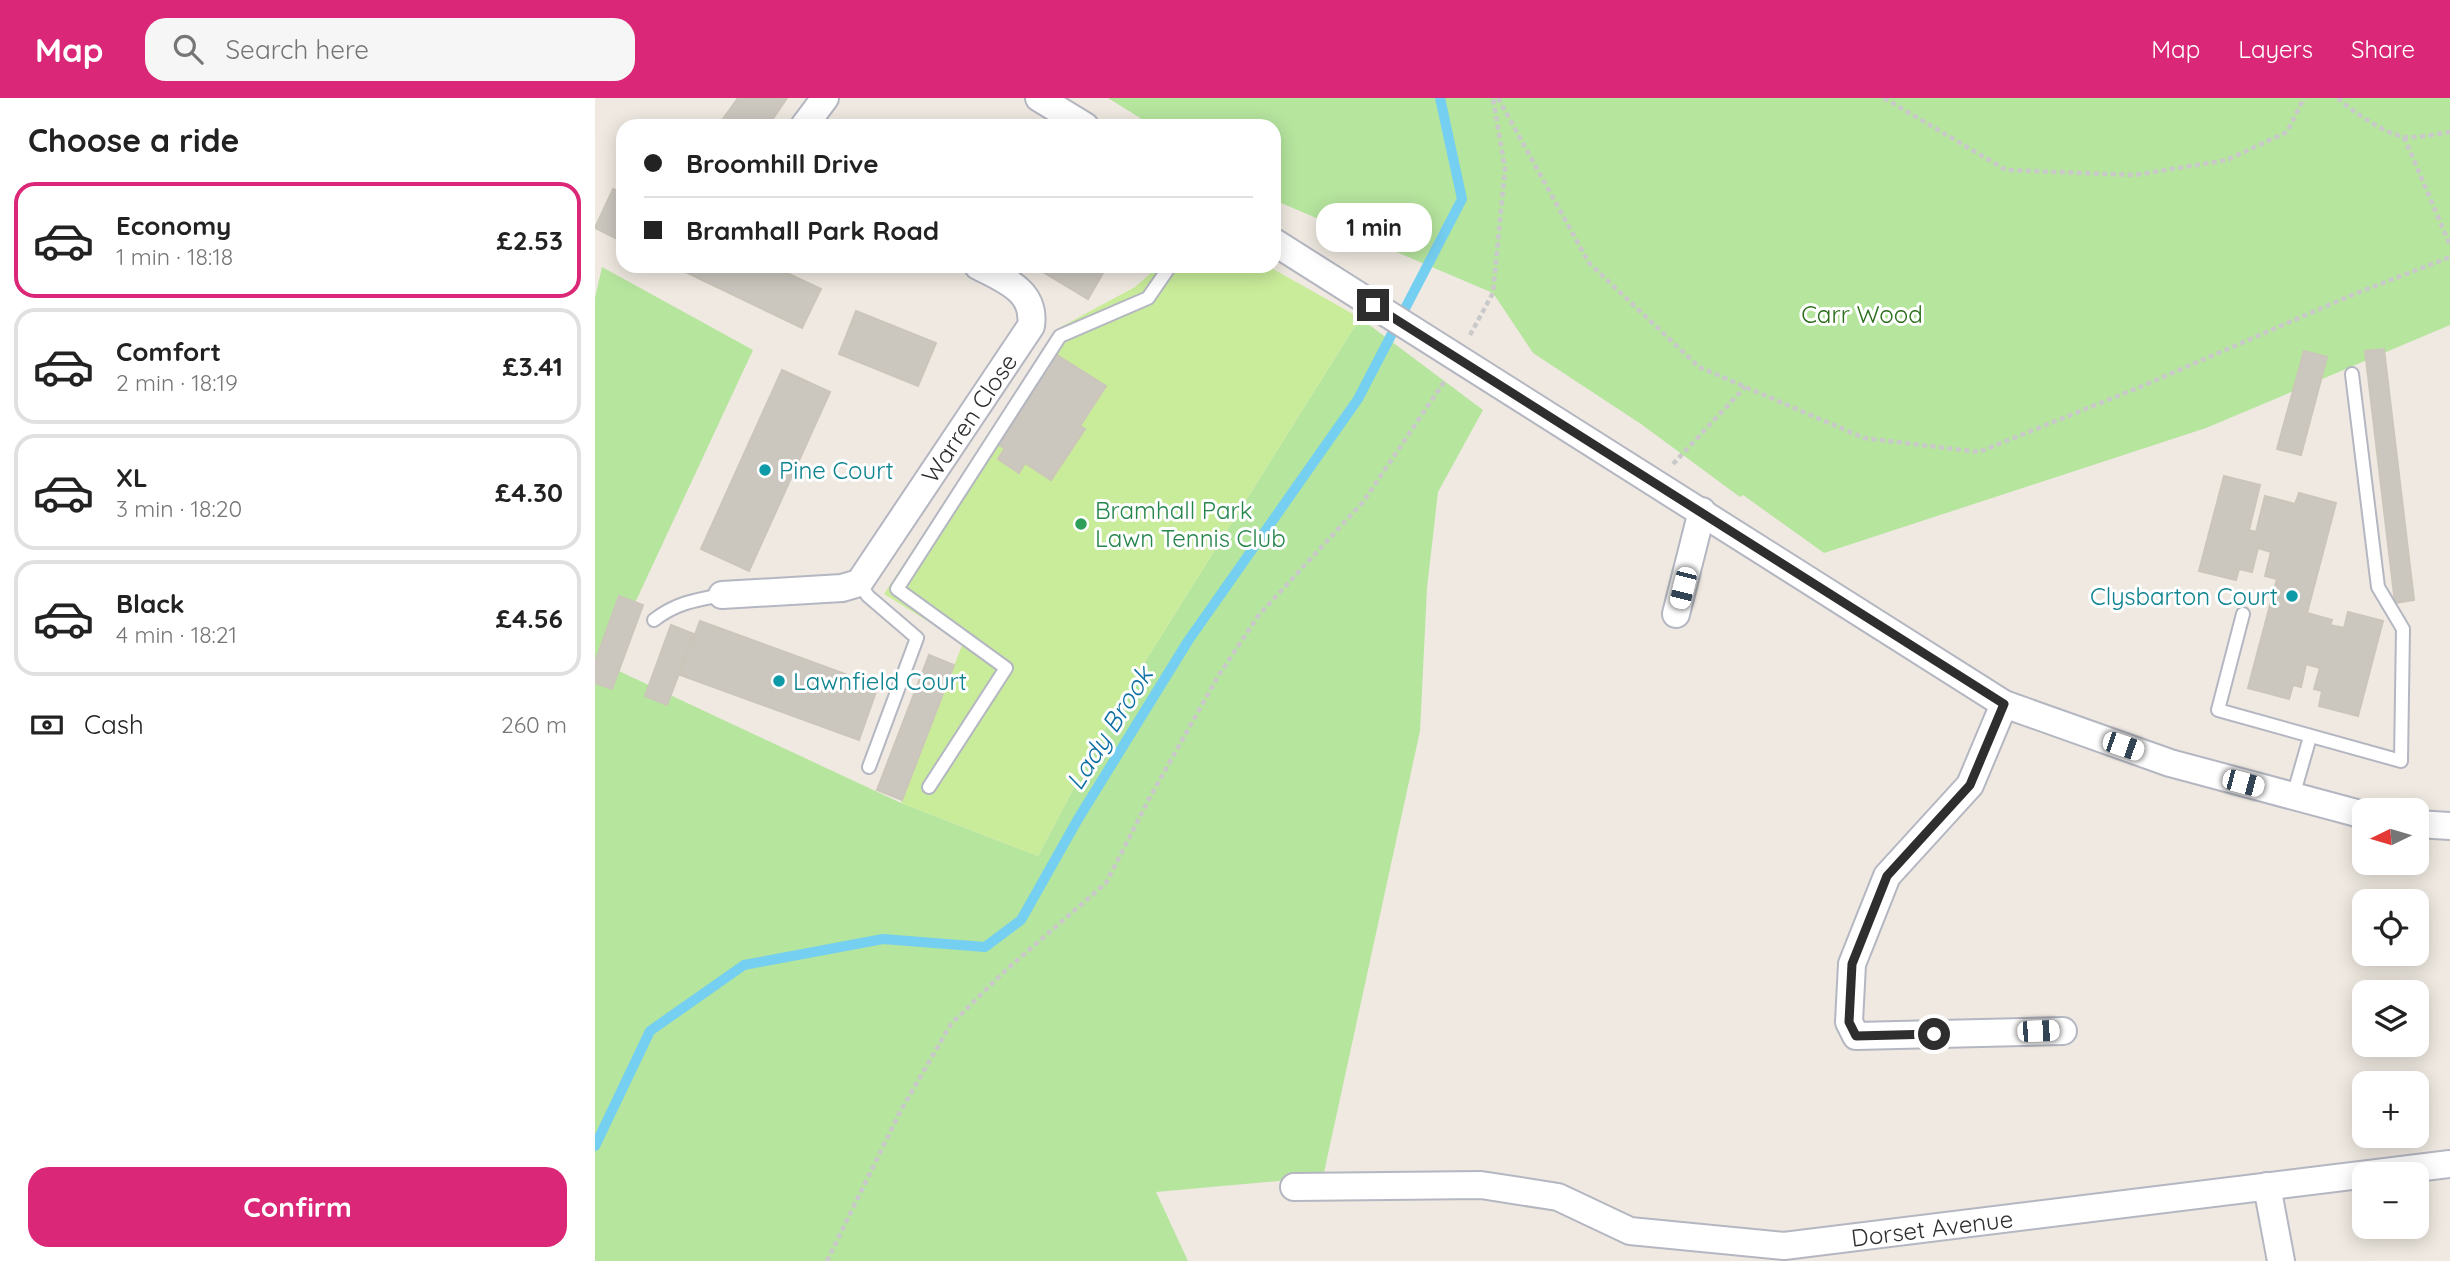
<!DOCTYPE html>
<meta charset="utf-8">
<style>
:root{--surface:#fff;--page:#f6f6f6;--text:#222;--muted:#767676;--line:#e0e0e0;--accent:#db2777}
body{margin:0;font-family:Quicksand,sans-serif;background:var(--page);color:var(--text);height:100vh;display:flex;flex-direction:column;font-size:26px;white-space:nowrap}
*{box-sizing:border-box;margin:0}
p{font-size:23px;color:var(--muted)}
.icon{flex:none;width:38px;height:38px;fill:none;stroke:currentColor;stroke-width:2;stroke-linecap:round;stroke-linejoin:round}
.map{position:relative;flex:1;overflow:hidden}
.side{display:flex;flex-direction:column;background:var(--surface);width:595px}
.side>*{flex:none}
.guide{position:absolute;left:21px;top:21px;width:665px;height:154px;border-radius:21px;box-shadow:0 4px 18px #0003;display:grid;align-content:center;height:154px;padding:0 28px;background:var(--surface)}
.needle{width:46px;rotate:265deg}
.tools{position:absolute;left:1757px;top:700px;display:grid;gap:14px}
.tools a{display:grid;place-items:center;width:77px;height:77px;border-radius:14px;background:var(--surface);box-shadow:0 4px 18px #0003;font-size:35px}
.end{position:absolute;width:32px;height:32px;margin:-16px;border:9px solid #2e2e2e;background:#fff;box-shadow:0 0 0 4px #fff}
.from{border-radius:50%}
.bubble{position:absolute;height:49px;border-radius:21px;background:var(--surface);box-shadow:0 4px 18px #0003;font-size:23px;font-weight:800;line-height:49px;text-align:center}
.car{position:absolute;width:21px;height:42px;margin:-21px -10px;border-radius:9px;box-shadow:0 0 5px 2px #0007;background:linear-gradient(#fff 24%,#345 0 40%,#fff 0 76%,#345 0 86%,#fff 0)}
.guide b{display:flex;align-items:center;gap:24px;height:66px;font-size:26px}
.guide b+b{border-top:2px solid var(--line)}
.guide i{width:18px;height:18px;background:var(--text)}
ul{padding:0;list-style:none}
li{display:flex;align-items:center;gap:21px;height:116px;margin:0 14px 10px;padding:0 14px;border:4px solid var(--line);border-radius:21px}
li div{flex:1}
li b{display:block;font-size:26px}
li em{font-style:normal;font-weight:800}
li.selected{border-color:var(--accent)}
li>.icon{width:63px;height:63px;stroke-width:1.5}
h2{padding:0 28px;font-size:32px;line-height:84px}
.pay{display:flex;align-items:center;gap:18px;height:77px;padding:0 28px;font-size:26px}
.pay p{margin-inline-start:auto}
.button{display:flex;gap:14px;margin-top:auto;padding:14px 28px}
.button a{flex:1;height:80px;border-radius:21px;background:var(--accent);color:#fff;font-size:28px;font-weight:800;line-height:80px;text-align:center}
header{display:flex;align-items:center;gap:42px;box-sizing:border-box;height:98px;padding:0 35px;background:var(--accent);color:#fff}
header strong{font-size:33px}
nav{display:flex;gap:38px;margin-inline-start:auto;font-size:24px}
.search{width:490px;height:63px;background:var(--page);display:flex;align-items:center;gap:18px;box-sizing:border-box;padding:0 24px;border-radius:21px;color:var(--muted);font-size:26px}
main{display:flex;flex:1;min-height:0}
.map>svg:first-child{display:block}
.green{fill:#b6e59e}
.pitch{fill:#c9ec9a}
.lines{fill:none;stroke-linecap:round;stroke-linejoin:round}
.stream{stroke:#75cff0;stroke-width:10}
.building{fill:#cbc7bf;stroke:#cbc5ba;stroke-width:2}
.lane-casing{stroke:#b4b7c1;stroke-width:16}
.street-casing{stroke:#b4b7c1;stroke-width:30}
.path{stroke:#c9c9c9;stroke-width:4.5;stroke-dasharray:5 3.5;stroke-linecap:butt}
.lane{stroke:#fff;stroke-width:12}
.street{stroke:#fff;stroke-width:26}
.route{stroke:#2e2e2e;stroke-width:9}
.culture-dot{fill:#0f9aa8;stroke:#fff;stroke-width:2.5}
.leisure-dot{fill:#2e9e5b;stroke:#fff;stroke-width:2.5}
.labels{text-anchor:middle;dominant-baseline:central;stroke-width:6;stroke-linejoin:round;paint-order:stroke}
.park-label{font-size:24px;fill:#2c6e1b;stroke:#fff}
.street-label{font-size:24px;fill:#2e2e2e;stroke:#fff}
.culture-label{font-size:24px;fill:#0d838f;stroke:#fff;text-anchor:start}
.leisure-label{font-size:24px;fill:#27864d;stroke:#fff;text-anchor:start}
.water-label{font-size:26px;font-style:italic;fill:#0d6fa3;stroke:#fff}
</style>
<header>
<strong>Map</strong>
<div class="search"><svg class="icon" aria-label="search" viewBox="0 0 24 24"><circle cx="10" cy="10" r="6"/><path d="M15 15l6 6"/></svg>Search here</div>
<nav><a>Map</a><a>Layers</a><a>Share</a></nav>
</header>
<main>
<section class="side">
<h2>Choose a ride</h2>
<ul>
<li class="selected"><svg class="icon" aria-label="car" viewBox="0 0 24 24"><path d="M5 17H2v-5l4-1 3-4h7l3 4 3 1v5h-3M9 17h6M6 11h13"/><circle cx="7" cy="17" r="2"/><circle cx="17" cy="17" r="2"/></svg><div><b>Economy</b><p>1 min · 18:18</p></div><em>£2.53</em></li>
<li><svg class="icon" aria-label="car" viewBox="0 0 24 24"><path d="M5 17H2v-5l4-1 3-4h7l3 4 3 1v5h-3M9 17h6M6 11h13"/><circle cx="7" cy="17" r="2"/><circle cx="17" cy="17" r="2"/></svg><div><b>Comfort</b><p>2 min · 18:19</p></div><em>£3.41</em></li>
<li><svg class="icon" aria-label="car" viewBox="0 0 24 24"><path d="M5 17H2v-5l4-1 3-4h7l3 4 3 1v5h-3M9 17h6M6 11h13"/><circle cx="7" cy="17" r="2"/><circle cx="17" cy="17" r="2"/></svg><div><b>XL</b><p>3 min · 18:20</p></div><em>£4.30</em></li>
<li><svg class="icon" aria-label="car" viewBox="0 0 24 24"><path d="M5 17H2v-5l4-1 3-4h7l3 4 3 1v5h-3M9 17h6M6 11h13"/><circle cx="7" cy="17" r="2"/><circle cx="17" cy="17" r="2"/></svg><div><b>Black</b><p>4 min · 18:21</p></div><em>£4.56</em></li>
</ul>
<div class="pay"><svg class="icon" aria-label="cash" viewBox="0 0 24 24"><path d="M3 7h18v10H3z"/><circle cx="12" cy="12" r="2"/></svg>Cash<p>260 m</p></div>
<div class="button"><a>Confirm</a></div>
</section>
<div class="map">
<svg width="1855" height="1163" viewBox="0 0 1855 1163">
<rect width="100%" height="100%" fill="#efe9e1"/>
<g class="green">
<path d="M513 0H1855V227L1611 330 1229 455 1148 397 1145 399 1046 326 938 255 898 195 679 102V28H558Z"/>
<path d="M7 169 158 252 11 567 306 705 443 758 521 610 765 220 888 312 843 394 832 490 825 633 728 1079 561 1094 593 1163H0V200Z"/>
</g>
<path class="pitch" d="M564 168H673L765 220 521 610 443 758 306 705 368 545 289 496 464 230 540 189Z"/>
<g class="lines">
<path class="stream" d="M0 1048 55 933 149 867 288 841 390 849 426 822 483 721 593 543 763 301 867 101 845 0"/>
</g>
<g class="building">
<path d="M143 0H192L173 28H123Z"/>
<path d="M18 91 28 96V144L0 130Z"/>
<path d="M78 168H177L226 191 207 230Z"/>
<path d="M438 168H512L493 201Z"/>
<path d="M261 213 341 245 323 288 244 256Z"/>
<path d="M1789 251 1819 502 1800 505 1770 253Z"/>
<path d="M1709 253 1732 259 1706 357 1682 351Z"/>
<path d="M462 257 511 288 485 328 490 331 456 382 430 365 424 375 403 361 410 350 404 347Z"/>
<path d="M187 272 235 294 154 473 106 451Z"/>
<path d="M1629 378 1665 387 1654 432 1661 434 1670 398 1700 406 1704 395 1741 405 1712 515 1737 522 1735 527 1749 530 1753 514 1788 523 1763 618 1724 608 1727 593 1719 591 1725 570 1711 566 1706 589 1698 587 1694 601 1653 590 1682 481 1670 478 1676 454 1663 450 1657 474 1644 471 1641 482 1604 473Z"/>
<path d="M24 498 48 507 17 591 0 585V564Z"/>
<path d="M105 523 283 588 264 642 85 577Z"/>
<path d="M76 527 99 536 72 607 50 598Z"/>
<path d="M334 557 359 567 307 702 282 692Z"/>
</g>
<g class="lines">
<defs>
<g id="lane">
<path d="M264 485 273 498 322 540 274 669"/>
<path d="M1648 516 1623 612 1806 663 1808 531 1783 489 1757 276"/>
<path d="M59 522C81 505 100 502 127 497"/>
<path d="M334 689 411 570 302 491 465 238 553 200 575 168"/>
<path d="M1698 698 1715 639"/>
</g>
<g id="street">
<path d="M444 0 490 28"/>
<path d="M209 28 230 0"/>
<path d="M679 144 1409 606 1575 665 1769 717"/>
<path d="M127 497 247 490 264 485 436 228C441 193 410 182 383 168"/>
<path d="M1081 516 1107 413"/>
<path d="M1409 606 1375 687 1292 778 1257 866 1254 924 1261 938 1468 933"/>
<path d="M1822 726 1855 728"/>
<path d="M1672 1088 1686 1163"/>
<path d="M699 1089 886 1087 963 1099 1035 1133 1189 1148 1855 1066"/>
</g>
</defs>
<use href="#lane" class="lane-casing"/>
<use href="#street" class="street-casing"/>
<g class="path">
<path d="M903 0 994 165 1104 269 1269 340 1384 354 1545 289 1757 197 1855 159"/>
<path d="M1289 0 1411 72 1540 77 1632 62 1692 34 1709 0"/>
<path d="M1743 0C1756 13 1792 37 1810 39 1824 40 1841 36 1855 34"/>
<path d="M1809 39 1855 147"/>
<path d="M875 237 898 195 910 71 898 0"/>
<path d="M1078 366 1150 289"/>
<path d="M232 1163 305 1014 356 926 411 872 511 785 554 701 622 580 663 518 768 404 849 284"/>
</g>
<use href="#lane" class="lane"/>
<use href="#street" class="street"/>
</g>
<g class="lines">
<path class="route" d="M778 207 1409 606 1375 687 1292 778 1257 866 1254 924 1261 938 1339 936"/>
</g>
<g class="culture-dot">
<circle cx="170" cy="372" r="7"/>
<circle cx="1697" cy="498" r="7"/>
<circle cx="184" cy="583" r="7"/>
</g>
<circle class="leisure-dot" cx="486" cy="426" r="7"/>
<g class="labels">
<g class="park-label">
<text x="1267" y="216">Carr Wood</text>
</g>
<g class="street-label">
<text transform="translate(374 320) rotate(-56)">Warren Close</text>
<text transform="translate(1337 1130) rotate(-7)">Dorset Avenue</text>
</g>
<g class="culture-label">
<text x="184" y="372">Pine Court</text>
<text x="1683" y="498" text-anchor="end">Clysbarton Court</text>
<text x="198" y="583">Lawnfield Court</text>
</g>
<g class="leisure-label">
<text x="500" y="412">Bramhall Park<tspan x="500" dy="28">Lawn Tennis Club</tspan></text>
</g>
<g class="water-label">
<text transform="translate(514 630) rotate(-58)">Lady Brook</text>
</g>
</g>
</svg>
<div class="tools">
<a><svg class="needle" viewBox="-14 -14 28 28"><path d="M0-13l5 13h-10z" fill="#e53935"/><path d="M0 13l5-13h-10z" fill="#767676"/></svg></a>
<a><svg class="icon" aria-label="locate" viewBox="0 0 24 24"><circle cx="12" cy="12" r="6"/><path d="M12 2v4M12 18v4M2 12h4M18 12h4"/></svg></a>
<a><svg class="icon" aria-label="layers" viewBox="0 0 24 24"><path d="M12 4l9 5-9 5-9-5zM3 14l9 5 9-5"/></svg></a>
<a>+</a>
<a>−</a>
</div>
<i class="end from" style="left:1339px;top:936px"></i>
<i class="end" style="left:778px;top:207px"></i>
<div class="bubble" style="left:721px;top:105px;width:116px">1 min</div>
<i class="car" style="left:1088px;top:490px;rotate:194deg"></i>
<i class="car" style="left:1528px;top:648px;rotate:109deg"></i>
<i class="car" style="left:1648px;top:685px;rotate:105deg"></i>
<i class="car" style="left:1443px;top:933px;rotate:88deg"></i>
<div class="guide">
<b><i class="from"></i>Broomhill Drive</b>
<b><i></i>Bramhall Park Road</b>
</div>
</div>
</main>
